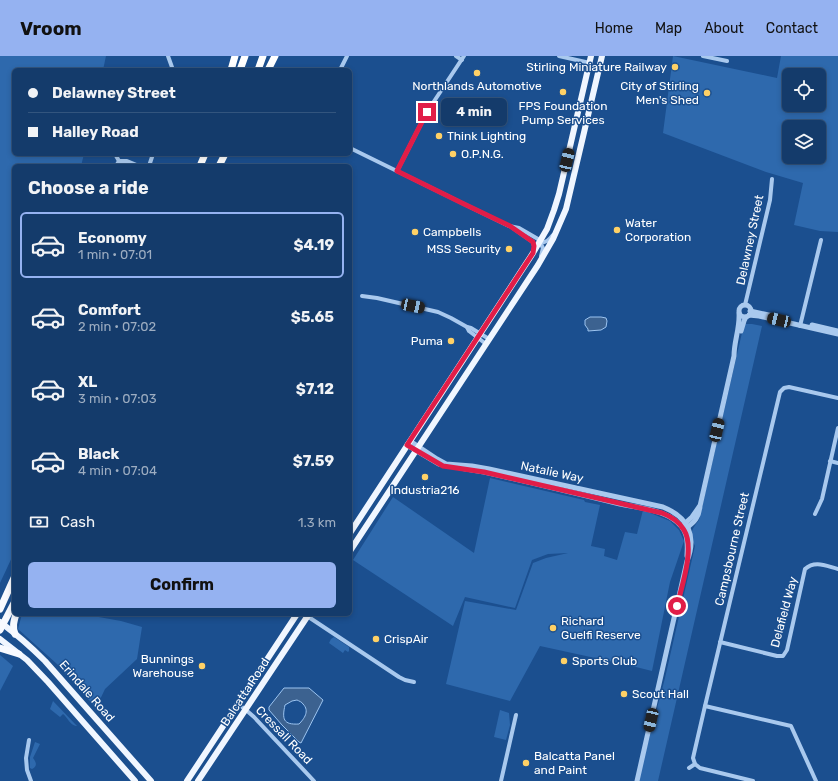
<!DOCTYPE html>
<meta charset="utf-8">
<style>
:root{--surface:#143b6b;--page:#1d4271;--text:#f1f3f6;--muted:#9dadc1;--line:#33557e;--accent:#95b2f1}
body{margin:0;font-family:Rubik,sans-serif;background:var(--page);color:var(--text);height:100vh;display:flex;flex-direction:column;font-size:15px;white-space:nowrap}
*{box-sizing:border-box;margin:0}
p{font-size:13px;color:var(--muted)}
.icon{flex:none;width:22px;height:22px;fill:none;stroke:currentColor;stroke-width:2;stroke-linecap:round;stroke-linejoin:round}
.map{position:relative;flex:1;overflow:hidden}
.details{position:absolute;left:12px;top:108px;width:340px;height:452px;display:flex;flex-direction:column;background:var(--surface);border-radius:6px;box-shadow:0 2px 6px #0003,0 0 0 1px var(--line)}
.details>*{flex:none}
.hud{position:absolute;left:12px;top:12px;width:340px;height:88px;border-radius:6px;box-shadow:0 2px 6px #0003,0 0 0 1px var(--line);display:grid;align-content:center;height:88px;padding:0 16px;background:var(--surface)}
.fabs{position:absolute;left:782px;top:12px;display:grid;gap:8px}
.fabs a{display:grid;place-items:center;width:44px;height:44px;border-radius:6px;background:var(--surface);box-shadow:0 2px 6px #0003,0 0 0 1px var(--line);font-size:20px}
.end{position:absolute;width:18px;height:18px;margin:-9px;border:5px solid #e11d48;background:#fff;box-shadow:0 0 0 2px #fff}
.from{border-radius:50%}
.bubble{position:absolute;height:28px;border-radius:6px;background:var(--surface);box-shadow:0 2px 6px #0003,0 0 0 1px var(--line);font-size:13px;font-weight:700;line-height:28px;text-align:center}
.car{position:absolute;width:12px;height:24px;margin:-12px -6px;border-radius:5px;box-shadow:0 0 3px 1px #0007;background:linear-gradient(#222 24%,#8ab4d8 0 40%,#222 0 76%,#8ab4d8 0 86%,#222 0)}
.hud b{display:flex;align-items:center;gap:14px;height:38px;font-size:15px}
.hud b+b{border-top:1px solid var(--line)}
.hud i{width:10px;height:10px;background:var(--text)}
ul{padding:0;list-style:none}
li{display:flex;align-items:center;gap:12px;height:66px;margin:0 8px 6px;padding:0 8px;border:2px solid transparent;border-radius:6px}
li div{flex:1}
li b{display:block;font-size:15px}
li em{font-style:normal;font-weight:700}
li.current{border-color:var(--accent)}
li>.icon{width:36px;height:36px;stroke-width:1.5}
h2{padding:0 16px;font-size:18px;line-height:48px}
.pay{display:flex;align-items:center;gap:10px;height:44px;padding:0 16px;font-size:15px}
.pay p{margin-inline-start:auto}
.primary-button{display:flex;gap:8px;margin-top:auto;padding:8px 16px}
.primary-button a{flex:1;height:46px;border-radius:6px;background:var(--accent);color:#111;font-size:16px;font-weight:700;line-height:46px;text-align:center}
header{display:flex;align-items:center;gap:24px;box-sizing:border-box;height:56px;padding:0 20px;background:var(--accent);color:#111}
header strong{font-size:19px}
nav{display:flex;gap:22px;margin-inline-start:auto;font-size:14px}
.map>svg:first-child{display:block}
.green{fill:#2e69ad;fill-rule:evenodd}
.water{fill:#3c6290;stroke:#9cc4f0;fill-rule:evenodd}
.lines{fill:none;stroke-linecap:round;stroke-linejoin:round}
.minor{stroke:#a9c9ee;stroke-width:4}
.tertiary{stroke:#a9c9ee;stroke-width:5}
.primary{stroke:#f0f6ff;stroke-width:6}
.trunk{stroke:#f8faff;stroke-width:7}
.motorway{stroke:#fff;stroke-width:7}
.route{stroke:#e11d48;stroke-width:5}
.poi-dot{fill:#ffd166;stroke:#1b4f8f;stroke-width:1.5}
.labels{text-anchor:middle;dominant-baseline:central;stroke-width:3;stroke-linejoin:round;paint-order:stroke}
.poi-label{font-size:12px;fill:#fff;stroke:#1b4f8f;text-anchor:start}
.street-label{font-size:12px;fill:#fff;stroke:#1b4f8f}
</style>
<header>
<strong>Vroom</strong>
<nav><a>Home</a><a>Map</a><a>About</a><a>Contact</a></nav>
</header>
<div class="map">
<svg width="838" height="725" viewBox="0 0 838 725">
<rect width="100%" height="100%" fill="#1b4f8f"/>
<g class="green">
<path d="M0 0H106L103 14H14V98H84L81 110H14V497L0 527Z"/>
<path d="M673 0 777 22 781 0H838V176L820 175 794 169 803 127 766 116 663 77ZM789 19H819V49H789ZM789 71H819V101H789Z"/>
<path d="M744 268H752L762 270 658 725H638L665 622 695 490C689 479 691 474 699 464Z"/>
<path d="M490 422 584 444 585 446 600 449 591 490 605 493 604 500 617 504 625 476 637 478 643 454 670 465 679 474 684 485 670 526 652 615 632 610 540 590 510 645 446 628 465 545 516 554 533 507 546 502 568 497 548 498 532 504 515 552 465 541 453 570 353 504 393 441 474 497Z"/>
<path d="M22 558H82L121 565 142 571 137 603 105 633 96 652 57 608 18 573Z"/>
<path d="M334 581 349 591V595L348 596 345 594 343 597 329 587 331 583Z"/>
<path d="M0 599 13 610 0 635Z"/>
<path d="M53 645 77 670H76C70 669 68 662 63 658L60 661 50 653Z"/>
<path d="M500 654 509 657 510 669 506 684 494 681Z"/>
<path d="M35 686 40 688 33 702C36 706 38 710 32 713L30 712V701Z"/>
</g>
<g class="water">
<path d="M590 261H601L606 262 607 265 606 271 601 274 588 275V273L585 269V264Z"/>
<path d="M284 632H309L323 644 301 687 299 686 282 669 269 654V651ZM297 644C299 645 302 646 303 648 310 655 304 663 299 668 283 669 282 663 285 649L292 645Z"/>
</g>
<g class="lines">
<g class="minor">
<path d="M168 0 173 14"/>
<path d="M456 0 462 4"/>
<path d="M559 0 590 7"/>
<path d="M703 0 727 5"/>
<path d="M340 14 347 0"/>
<path d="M350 92 464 148 509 170 519 172 538 183 543 192 541 200"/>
<path d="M115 98 119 105"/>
<path d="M116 110 119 105H127L139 110"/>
<path d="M149 110 153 98"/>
<path d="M397 115 427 56 464 0"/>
<path d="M513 172 533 186 534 190V195"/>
<path d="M539 187C546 187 549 184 553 179"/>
<path d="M362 240 377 242 438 256 451 262 467 271 471 272 489 283"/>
<path d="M745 249 770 144 772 123"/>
<path d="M800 270 821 184"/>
<path d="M467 271 469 275 486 288"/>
<path d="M830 405 838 407"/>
<path d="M815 458 822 443 838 372"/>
<path d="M304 558 399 621 405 624 414 626"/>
<path d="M720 586 777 600H783L787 594 805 513C815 504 826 510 838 513"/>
<path d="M238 648 246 654 254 661 314 725"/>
<path d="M705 650 791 670 816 725"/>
<path d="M29 684 26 702 27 714 31 725"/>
<path d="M695 708 700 712 753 725"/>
<path d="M689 712 695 708 693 702 705 650 780 336 784 332 789 331 838 342"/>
<path d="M501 725 516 659"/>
</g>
<g class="tertiary">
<circle cx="745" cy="255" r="6"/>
<path d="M750 255 783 262"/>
<path d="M749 259 759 260 838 278"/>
<path d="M812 269 838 275"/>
<path d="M741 275 744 265 746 261"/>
<path d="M410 385 437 403 446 408 472 410 489 413 663 451C688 461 697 480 687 505L637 725"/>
<path d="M407 389 439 408"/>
<path d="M460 412 484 416C529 426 575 437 620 448 635 451 661 454 673 463 688 473 688 484 687 500"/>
<path d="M683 469 692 461 699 451"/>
<path d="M686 472C695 466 699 461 700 450L734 300C734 285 740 272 739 257"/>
</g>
<g class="primary">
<path d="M350 477 533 197 547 173 554 154 559 138 591 0"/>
<path d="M350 495 538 209 553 183 566 153 602 0"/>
<path d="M0 566C16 578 31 591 45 605L151 725"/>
<path d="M0 583 27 604 48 626 135 725"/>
<path d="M187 725 297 558"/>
<path d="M198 725 309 558"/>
</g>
<g class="trunk">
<path d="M0 553 14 522"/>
<path d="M0 574 14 547"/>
<path d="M15 578C12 571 14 565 16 558"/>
<path d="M0 592 19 598"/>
</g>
<g class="motorway">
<path d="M231 14 235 0"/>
<path d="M240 14 245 0"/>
<path d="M258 14 263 0"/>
<path d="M268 14 275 0"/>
<path d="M200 110 205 98"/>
<path d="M219 110 225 98"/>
</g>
</g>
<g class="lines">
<path class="route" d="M427 56 397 115 464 148 510 170 533 186 534 190 533 197 407 389 443 410 484 416 662 457C670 460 679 465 684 474 695 492 682 529 677 550"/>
</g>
<g class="poi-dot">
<circle cx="675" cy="11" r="4"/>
<circle cx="477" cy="17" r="4"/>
<circle cx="563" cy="36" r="4"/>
<circle cx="707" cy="37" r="4"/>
<circle cx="439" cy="80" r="4"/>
<circle cx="453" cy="98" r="4"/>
<circle cx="617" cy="174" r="4"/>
<circle cx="415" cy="176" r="4"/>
<circle cx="509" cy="193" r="4"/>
<circle cx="451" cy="285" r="4"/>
<circle cx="425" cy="421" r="4"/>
<circle cx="553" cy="572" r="4"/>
<circle cx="376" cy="583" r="4"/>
<circle cx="564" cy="605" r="4"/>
<circle cx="202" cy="610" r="4"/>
<circle cx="624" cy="638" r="4"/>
<circle cx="526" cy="707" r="4"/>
</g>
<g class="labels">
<g class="poi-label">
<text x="667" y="11" text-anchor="end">Stirling Miniature Railway</text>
<text x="477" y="30" text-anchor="middle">Northlands Automotive</text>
<text x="699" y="30" text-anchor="end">City of Stirling<tspan x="699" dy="14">Men's Shed</tspan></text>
<text x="563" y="50" text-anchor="middle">FPS Foundation<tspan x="563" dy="14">Pump Services</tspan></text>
<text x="447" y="80">Think Lighting</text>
<text x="461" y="98">O.P.N.G.</text>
<text x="625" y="167">Water<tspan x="625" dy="14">Corporation</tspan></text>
<text x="423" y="176">Campbells</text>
<text x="501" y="193" text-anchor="end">MSS Security</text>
<text x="443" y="285" text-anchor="end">Puma</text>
<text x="425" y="434" text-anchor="middle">Industria216</text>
<text x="561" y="565">Richard<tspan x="561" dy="14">Guelfi Reserve</tspan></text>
<text x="384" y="583">CrispAir</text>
<text x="194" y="603" text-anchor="end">Bunnings<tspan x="194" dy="14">Warehouse</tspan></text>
<text x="572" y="605">Sports Club</text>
<text x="632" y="638">Scout Hall</text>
<text x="534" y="700">Balcatta Panel<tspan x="534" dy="14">and Paint</tspan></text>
</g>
<g class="street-label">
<text transform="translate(750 184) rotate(-78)">Delawney Street</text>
<text transform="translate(552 416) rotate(12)">Natalie Way</text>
<text transform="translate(732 493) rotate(-77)">Campsbourne Street</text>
<text transform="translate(784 556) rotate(-75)">Delafield Way</text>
<text transform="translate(87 635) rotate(49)">Erindale Road</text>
<text transform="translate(245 636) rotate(-57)">Balcatta Road</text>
<text transform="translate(284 679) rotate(46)">Cressall Road</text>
</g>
</g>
</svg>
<div class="fabs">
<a><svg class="icon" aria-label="locate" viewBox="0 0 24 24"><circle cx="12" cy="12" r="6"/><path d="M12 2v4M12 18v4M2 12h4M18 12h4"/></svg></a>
<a><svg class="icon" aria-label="layers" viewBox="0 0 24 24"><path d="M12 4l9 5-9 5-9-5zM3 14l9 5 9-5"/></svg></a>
</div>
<i class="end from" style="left:677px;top:550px"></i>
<i class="end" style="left:427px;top:56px"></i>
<div class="bubble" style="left:441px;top:42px;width:66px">4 min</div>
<i class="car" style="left:567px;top:104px;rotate:13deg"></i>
<i class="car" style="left:413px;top:250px;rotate:102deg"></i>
<i class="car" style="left:779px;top:264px;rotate:283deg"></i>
<i class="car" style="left:717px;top:374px;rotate:13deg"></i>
<i class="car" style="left:651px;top:664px;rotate:193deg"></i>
<div class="hud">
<b><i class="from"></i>Delawney Street</b>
<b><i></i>Halley Road</b>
</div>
<section class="details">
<h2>Choose a ride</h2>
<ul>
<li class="current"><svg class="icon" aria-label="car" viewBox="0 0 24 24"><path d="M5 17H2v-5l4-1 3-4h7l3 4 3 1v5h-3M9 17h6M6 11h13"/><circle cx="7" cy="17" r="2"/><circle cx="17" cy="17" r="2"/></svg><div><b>Economy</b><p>1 min · 07:01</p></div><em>$4.19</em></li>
<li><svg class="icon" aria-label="car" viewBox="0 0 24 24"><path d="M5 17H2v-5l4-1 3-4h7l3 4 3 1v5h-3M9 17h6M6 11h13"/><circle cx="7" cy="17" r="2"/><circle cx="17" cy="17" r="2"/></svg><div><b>Comfort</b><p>2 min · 07:02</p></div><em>$5.65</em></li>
<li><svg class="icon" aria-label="car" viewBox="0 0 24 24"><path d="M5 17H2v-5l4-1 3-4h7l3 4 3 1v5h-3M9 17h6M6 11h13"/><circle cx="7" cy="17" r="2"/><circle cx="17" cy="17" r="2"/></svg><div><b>XL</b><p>3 min · 07:03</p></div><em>$7.12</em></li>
<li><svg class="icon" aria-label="car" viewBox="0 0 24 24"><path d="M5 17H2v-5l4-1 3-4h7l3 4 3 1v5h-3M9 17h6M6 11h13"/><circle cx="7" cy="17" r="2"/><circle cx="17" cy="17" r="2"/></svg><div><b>Black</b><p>4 min · 07:04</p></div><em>$7.59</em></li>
</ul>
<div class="pay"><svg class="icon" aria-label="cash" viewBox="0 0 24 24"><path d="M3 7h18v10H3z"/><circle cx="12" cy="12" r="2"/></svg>Cash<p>1.3 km</p></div>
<div class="primary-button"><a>Confirm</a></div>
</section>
</div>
